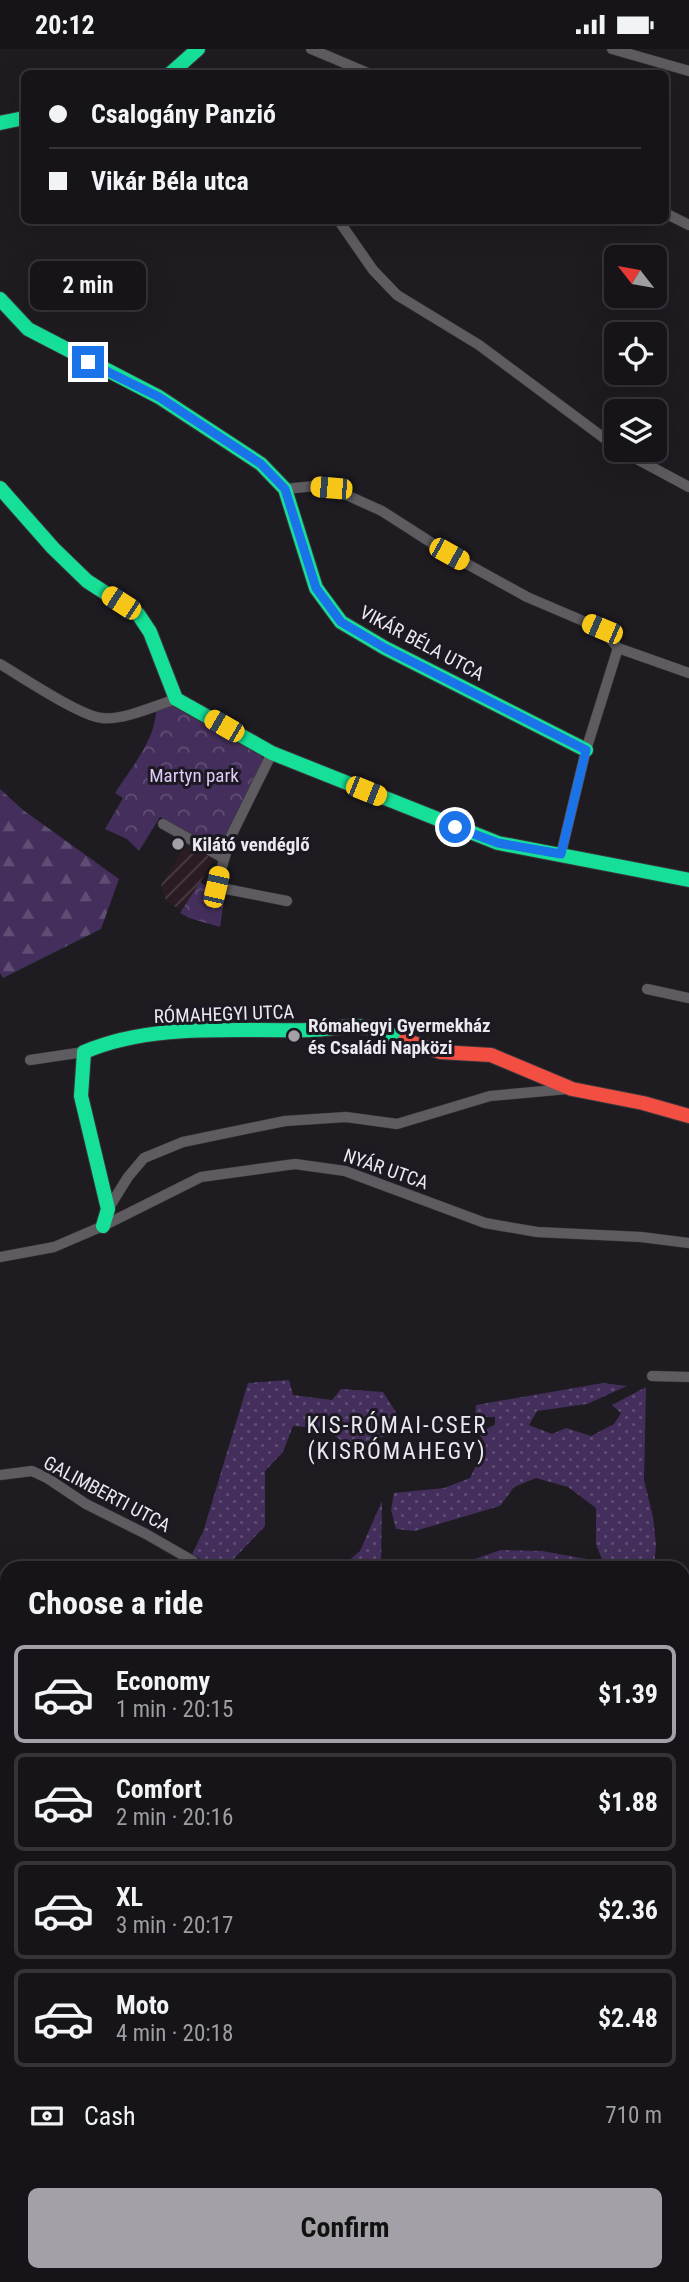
<!DOCTYPE html>
<meta charset="utf-8">
<style>
:root{--surface:#161419;--page:#1f1d22;--text:#f1f3f6;--muted:#9e9ea2;--line:#353338;--accent:#a3a0a7}
body{margin:0;font-family:"Roboto Condensed",sans-serif;background:var(--page);color:var(--text);height:100vh;display:flex;flex-direction:column;font-size:26px;white-space:nowrap}
*{box-sizing:border-box;margin:0}
p{font-size:23px;color:var(--muted)}
.icon{flex:none;width:38px;height:38px;fill:none;stroke:currentColor;stroke-width:2;stroke-linecap:round;stroke-linejoin:round}
.map{position:relative;flex:1;overflow:hidden}
.details{position:absolute;left:0px;top:1512px;width:690px;height:721px;display:flex;flex-direction:column;background:var(--surface);border-radius:21px 21px 0 0;box-shadow:0 7px 28px #0002,0 0 0 2px var(--line)}
.details>*{flex:none}
.guide{position:absolute;left:21px;top:21px;width:648px;height:154px;border-radius:10px;box-shadow:0 7px 28px #0002,0 0 0 2px var(--line);display:grid;align-content:center;height:154px;padding:0 28px;background:var(--surface)}
.needle{width:46px;rotate:301deg}
.buttons{position:absolute;left:604px;top:196px;display:grid;gap:14px}
.buttons a{display:grid;place-items:center;width:63px;height:63px;border-radius:10px;background:var(--surface);box-shadow:0 7px 28px #0002,0 0 0 2px var(--line);font-size:35px}
.end{position:absolute;width:32px;height:32px;margin:-16px;border:9px solid #1a73e8;background:#fff;box-shadow:0 0 0 4px #fff}
.from{border-radius:50%}
.bubble{position:absolute;height:49px;border-radius:10px;background:var(--surface);box-shadow:0 7px 28px #0002,0 0 0 2px var(--line);font-size:23px;font-weight:700;line-height:49px;text-align:center}
.car{position:absolute;width:21px;height:42px;margin:-21px -10px;border-radius:9px;box-shadow:0 0 5px 2px #0007;background:linear-gradient(#f5c518 24%,#345 0 40%,#f5c518 0 76%,#345 0 86%,#f5c518 0)}
.guide b{display:flex;align-items:center;gap:24px;height:66px;font-size:26px}
.guide b+b{border-top:2px solid var(--line)}
.guide i{width:18px;height:18px;background:var(--text)}
ul{padding:0;list-style:none}
li{display:flex;align-items:center;gap:21px;height:98px;margin:0 14px 10px;padding:0 14px;border:4px solid var(--line);border-radius:10px}
li div{flex:1}
li b{display:block;font-size:26px}
li em{font-style:normal;font-weight:700}
li.active{border-color:var(--accent)}
li>.icon{width:63px;height:63px;stroke-width:1.5}
h2{padding:0 28px;font-size:32px;line-height:84px}
.pay{display:flex;align-items:center;gap:18px;height:77px;padding:0 28px;font-size:26px}
.pay p{margin-inline-start:auto}
.cta{display:flex;gap:14px;margin-top:auto;padding:14px 28px}
.cta a{flex:1;height:80px;border-radius:10px;background:var(--accent);color:#111;font-size:28px;font-weight:700;line-height:80px;text-align:center}
.status{display:flex;justify-content:space-between;align-items:center;height:49px;padding:0 35px;background:var(--surface);direction:ltr}
.status svg{height:19px;fill:currentColor}
.map>svg:first-child{display:block}
.industrial{fill:url(#industrial-furrows)}
.grass{fill:url(#grass-dots)}
.forest{fill:url(#forest-firs)}
.park{fill:url(#park-crowns)}
.garden{fill:url(#garden-furrows)}
.lines{fill:none;stroke-linecap:round;stroke-linejoin:round}
.stream{stroke:#062d4d;stroke-width:2.5}
.street-casing{stroke:#39373b;stroke-width:11}
.fast-casing{stroke:#39373b;stroke-width:16}
.slow-casing{stroke:#39373b;stroke-width:16}
.jam-casing{stroke:#39373b;stroke-width:16}
.street{stroke:#5e5c60;stroke-width:10}
.fast{stroke:#16e098;stroke-width:14}
.slow{stroke:#ffcf43;stroke-width:14}
.jam{stroke:#f24e42;stroke-width:14}
.route{stroke:#1a73e8;stroke-width:9}
.poi-dot{fill:#a3a0a7;stroke:#1d1923;stroke-width:2.5}
.labels{text-anchor:middle;dominant-baseline:central;stroke-width:6;stroke-linejoin:round;paint-order:stroke}
.street-label{font-size:19px;fill:#ebe8ef;stroke:#1d1923}
.park-label{font-size:19px;fill:#decbf7;stroke:#1d1923}
.poi-label{font-size:19px;font-weight:bold;fill:#ebe8ef;stroke:#1d1923;text-anchor:start}
.quarter-label{font-size:23px;letter-spacing:2px;fill:#ebe8ef;stroke:#1d1923}
</style>
<div class="status"><b>20:12</b><svg viewBox="0 0 49 12"><path d="M0 12V9h3v3zM5 12V6h3v6zM10 12V3h3v9zM15 12V0h3v12zM26 1h20v11H26zM47 4h2v5h-2z"/></svg></div>
<div class="map">
<svg width="689" height="2233" viewBox="0 0 689 2233">
<defs>
<pattern id="industrial-furrows" width="10" height="10" patternUnits="userSpaceOnUse" patternTransform="scale(1.75)"><rect width="10" height="10" fill="#2b1c24"/><path d="M-1 1l2-2M0 10L10 0M9 11l2-2" fill="none" stroke="#4a3d44"/></pattern>
<pattern id="grass-dots" width="8" height="8" patternUnits="userSpaceOnUse" patternTransform="scale(1.75)"><rect width="8" height="8" fill="#442f5c"/><path d="M2 2h.1M6 6h.1" fill="none" stroke="#5f4d74" stroke-width="1.8" stroke-linecap="round"/></pattern>
<pattern id="forest-firs" width="22" height="20" patternUnits="userSpaceOnUse" patternTransform="scale(1.75)"><rect width="22" height="20" fill="#442f5c"/><path d="M5 1l3.5 6h-7zM16 11l3.5 6h-7z" fill="#5f4d74"/></pattern>
<pattern id="park-crowns" width="20" height="18" patternUnits="userSpaceOnUse" patternTransform="scale(1.75)"><rect width="20" height="18" fill="#442f5c"/><path d="M2 6a3 3 0 1 1 6 0M12 15a3 3 0 1 1 6 0" fill="none" stroke="#5f4d74"/></pattern>
<pattern id="garden-furrows" width="10" height="10" patternUnits="userSpaceOnUse" patternTransform="scale(1.75)"><rect width="10" height="10" fill="#442f5c"/><path d="M-1 1l2-2M0 10L10 0M9 11l2-2" fill="none" stroke="#5f4d74"/></pattern>
</defs>
<rect width="100%" height="100%" fill="#1e1b21"/>
<path class="industrial" d="M186 794 214 811 182 862 166 852 161 836Z"/>
<g class="grass">
<path d="M289 1331 293 1346 332 1351 341 1340 383 1343 397 1365 388 1386 351 1398 323 1379 293 1377 283 1403 265 1422V1477L225 1519H215L192 1505 203 1483 248 1334Z"/>
<path d="M603 1334 627 1337 587 1355 537 1362 529 1376 552 1385 566 1379 591 1387 614 1375 621 1364 612 1356 646 1338 644 1431 653 1468 656 1496 654 1519H448L501 1501 542 1502 603 1513 596 1495V1459L568 1438 536 1429 514 1438 500 1457 415 1482 396 1480 391 1461 394 1444 444 1439 470 1429 486 1396 478 1383 495 1376V1368H475L476 1356Z"/>
<path d="M382 1452 381 1519H340L360 1502Z"/>
</g>
<g class="forest">
<path d="M0 740 23 761 119 830 101 880 3 929 0 924Z"/>
<path d="M689 2192V2233H300V2226H682L683 2208Z"/>
</g>
<g class="park">
<path d="M176 654 261 704 264 712 234 770 220 804 160 768 139 802 127 790 105 780 123 749 115 744C131 719 158 688 156 657Z"/>
<path d="M200 833 212 841 225 845 220 878 189 869 180 864Z"/>
</g>
<g class="garden">
<path d="M682 2081 689 2084V2192L683 2208Z"/>
<path d="M241 2226H300V2233H242Z"/>
</g>
<g class="lines">
<g class="stream">
<path d="M0 1606 7 1609"/>
<path d="M682 1841 689 1843"/>
</g>
<defs>
<g id="street">
<path d="M311 0 368 24"/>
<path d="M612 0 689 22"/>
<path d="M665 164 689 176"/>
<path d="M339 172 373 221 397 246 479 296 616 398"/>
<path d="M620 401 689 438"/>
<path d="M285 440 315 437 331 439 382 462 449 505 527 548 602 580 618 599 689 624"/>
<path d="M0 615C22 628 80 667 102 669 122 672 157 656 176 650"/>
<path d="M272 704 231 787 216 838 287 852"/>
<path d="M163 775 223 809"/>
<path d="M561 805 586 701 618 599"/>
<path d="M647 940 689 949"/>
<path d="M30 1011 84 1003"/>
<path d="M108 1160 128 1128 144 1109 183 1093 285 1072 346 1068 397 1075 490 1047 567 1040"/>
<path d="M0 1208 54 1198 103 1177 201 1128 295 1115 345 1122 485 1174 537 1183 641 1188 689 1194"/>
<path d="M652 1327 689 1328"/>
<path d="M0 1426 32 1422 47 1429 86 1455 146 1485 193 1512"/>
<path d="M682 1681 689 1680"/>
<path d="M0 1942 7 1945"/>
<path d="M682 1967 689 1970"/>
<path d="M0 2161 7 2162"/>
<path d="M235 2226 236 2233"/>
</g>
<g id="fast">
<path d="M171 24 198 0"/>
<path d="M0 74 24 69"/>
<path d="M0 250 28 280 159 348 261 415 285 440 316 539 341 573 385 599 586 701"/>
<path d="M0 439 53 499 87 532 138 565 150 583 176 650 272 704 498 794 689 831"/>
<path d="M103 1177 108 1160 81 1047 84 1003C153 973 237 983 311 981 329 981 348 975 365 978 379 980 392 986 405 991"/>
<path d="M682 1692 689 1694"/>
</g>
<path id="slow" d="M0 1691 7 1693"/>
<path id="jam" d="M405 991 440 1003 491 1006 572 1040 643 1054 689 1067"/>
</defs>
<use href="#street" class="street-casing"/>
<use href="#fast" class="fast-casing"/>
<use href="#slow" class="slow-casing"/>
<use href="#jam" class="jam-casing"/>
<use href="#street" class="street"/>
<use href="#fast" class="fast"/>
<use href="#slow" class="slow"/>
<use href="#jam" class="jam"/>
</g>
<g class="lines">
<path class="route" d="M88 313 159 348 261 415 285 440 316 539 341 573 385 599 586 701 561 805 498 794 455 778"/>
</g>
<g class="poi-dot">
<circle cx="178" cy="795" r="7"/>
<circle cx="294" cy="987" r="7"/>
</g>
<g class="labels">
<g class="street-label">
<text transform="translate(422 594) rotate(28)">VIKÁR BÉLA UTCA</text>
<text transform="translate(224 965) rotate(-2)">RÓMAHEGYI UTCA</text>
<text transform="translate(386 1120) rotate(19)">NYÁR UTCA</text>
<text transform="translate(107 1445) rotate(28)">GALIMBERTI UTCA</text>
</g>
<g class="park-label">
<text x="194" y="726">Martyn park</text>
</g>
<g class="poi-label">
<text x="192" y="795">Kilátó vendéglő</text>
<text x="308" y="976">Rómahegyi Gyermekház<tspan x="308" dy="22">és Családi Napközi</tspan></text>
</g>
<g class="quarter-label">
<text x="397" y="1376">KIS-RÓMAI-CSER<tspan x="397" dy="26">(KISRÓMAHEGY)</tspan></text>
</g>
</g>
</svg>
<div class="buttons">
<a><svg class="needle" viewBox="-14 -14 28 28"><path d="M0-13l5 13h-10z" fill="#e53935"/><path d="M0 13l5-13h-10z" fill="#9e9ea2"/></svg></a>
<a><svg class="icon" aria-label="locate" viewBox="0 0 24 24"><circle cx="12" cy="12" r="6"/><path d="M12 2v4M12 18v4M2 12h4M18 12h4"/></svg></a>
<a><svg class="icon" aria-label="layers" viewBox="0 0 24 24"><path d="M12 4l9 5-9 5-9-5zM3 14l9 5 9-5"/></svg></a>
</div>
<i class="end from" style="left:455px;top:778px"></i>
<i class="end" style="left:88px;top:313px"></i>
<div class="bubble" style="left:30px;top:212px;width:116px">2 min</div>
<i class="car" style="left:331px;top:439px;rotate:275deg"></i>
<i class="car" style="left:449px;top:505px;rotate:119deg"></i>
<i class="car" style="left:121px;top:554px;rotate:303deg"></i>
<i class="car" style="left:602px;top:580px;rotate:293deg"></i>
<i class="car" style="left:224px;top:677px;rotate:300deg"></i>
<i class="car" style="left:366px;top:742px;rotate:112deg"></i>
<i class="car" style="left:216px;top:838px;rotate:13deg"></i>
<div class="guide">
<b><i class="from"></i>Csalogány Panzió</b>
<b><i></i>Vikár Béla utca</b>
</div>
<section class="details">
<h2>Choose a ride</h2>
<ul>
<li class="active"><svg class="icon" aria-label="car" viewBox="0 0 24 24"><path d="M5 17H2v-5l4-1 3-4h7l3 4 3 1v5h-3M9 17h6M6 11h13"/><circle cx="7" cy="17" r="2"/><circle cx="17" cy="17" r="2"/></svg><div><b>Economy</b><p>1 min · 20:15</p></div><em>$1.39</em></li>
<li><svg class="icon" aria-label="car" viewBox="0 0 24 24"><path d="M5 17H2v-5l4-1 3-4h7l3 4 3 1v5h-3M9 17h6M6 11h13"/><circle cx="7" cy="17" r="2"/><circle cx="17" cy="17" r="2"/></svg><div><b>Comfort</b><p>2 min · 20:16</p></div><em>$1.88</em></li>
<li><svg class="icon" aria-label="car" viewBox="0 0 24 24"><path d="M5 17H2v-5l4-1 3-4h7l3 4 3 1v5h-3M9 17h6M6 11h13"/><circle cx="7" cy="17" r="2"/><circle cx="17" cy="17" r="2"/></svg><div><b>XL</b><p>3 min · 20:17</p></div><em>$2.36</em></li>
<li><svg class="icon" aria-label="car" viewBox="0 0 24 24"><path d="M5 17H2v-5l4-1 3-4h7l3 4 3 1v5h-3M9 17h6M6 11h13"/><circle cx="7" cy="17" r="2"/><circle cx="17" cy="17" r="2"/></svg><div><b>Moto</b><p>4 min · 20:18</p></div><em>$2.48</em></li>
</ul>
<div class="pay"><svg class="icon" aria-label="cash" viewBox="0 0 24 24"><path d="M3 7h18v10H3z"/><circle cx="12" cy="12" r="2"/></svg>Cash<p>710 m</p></div>
<div class="cta"><a>Confirm</a></div>
</section>
</div>
